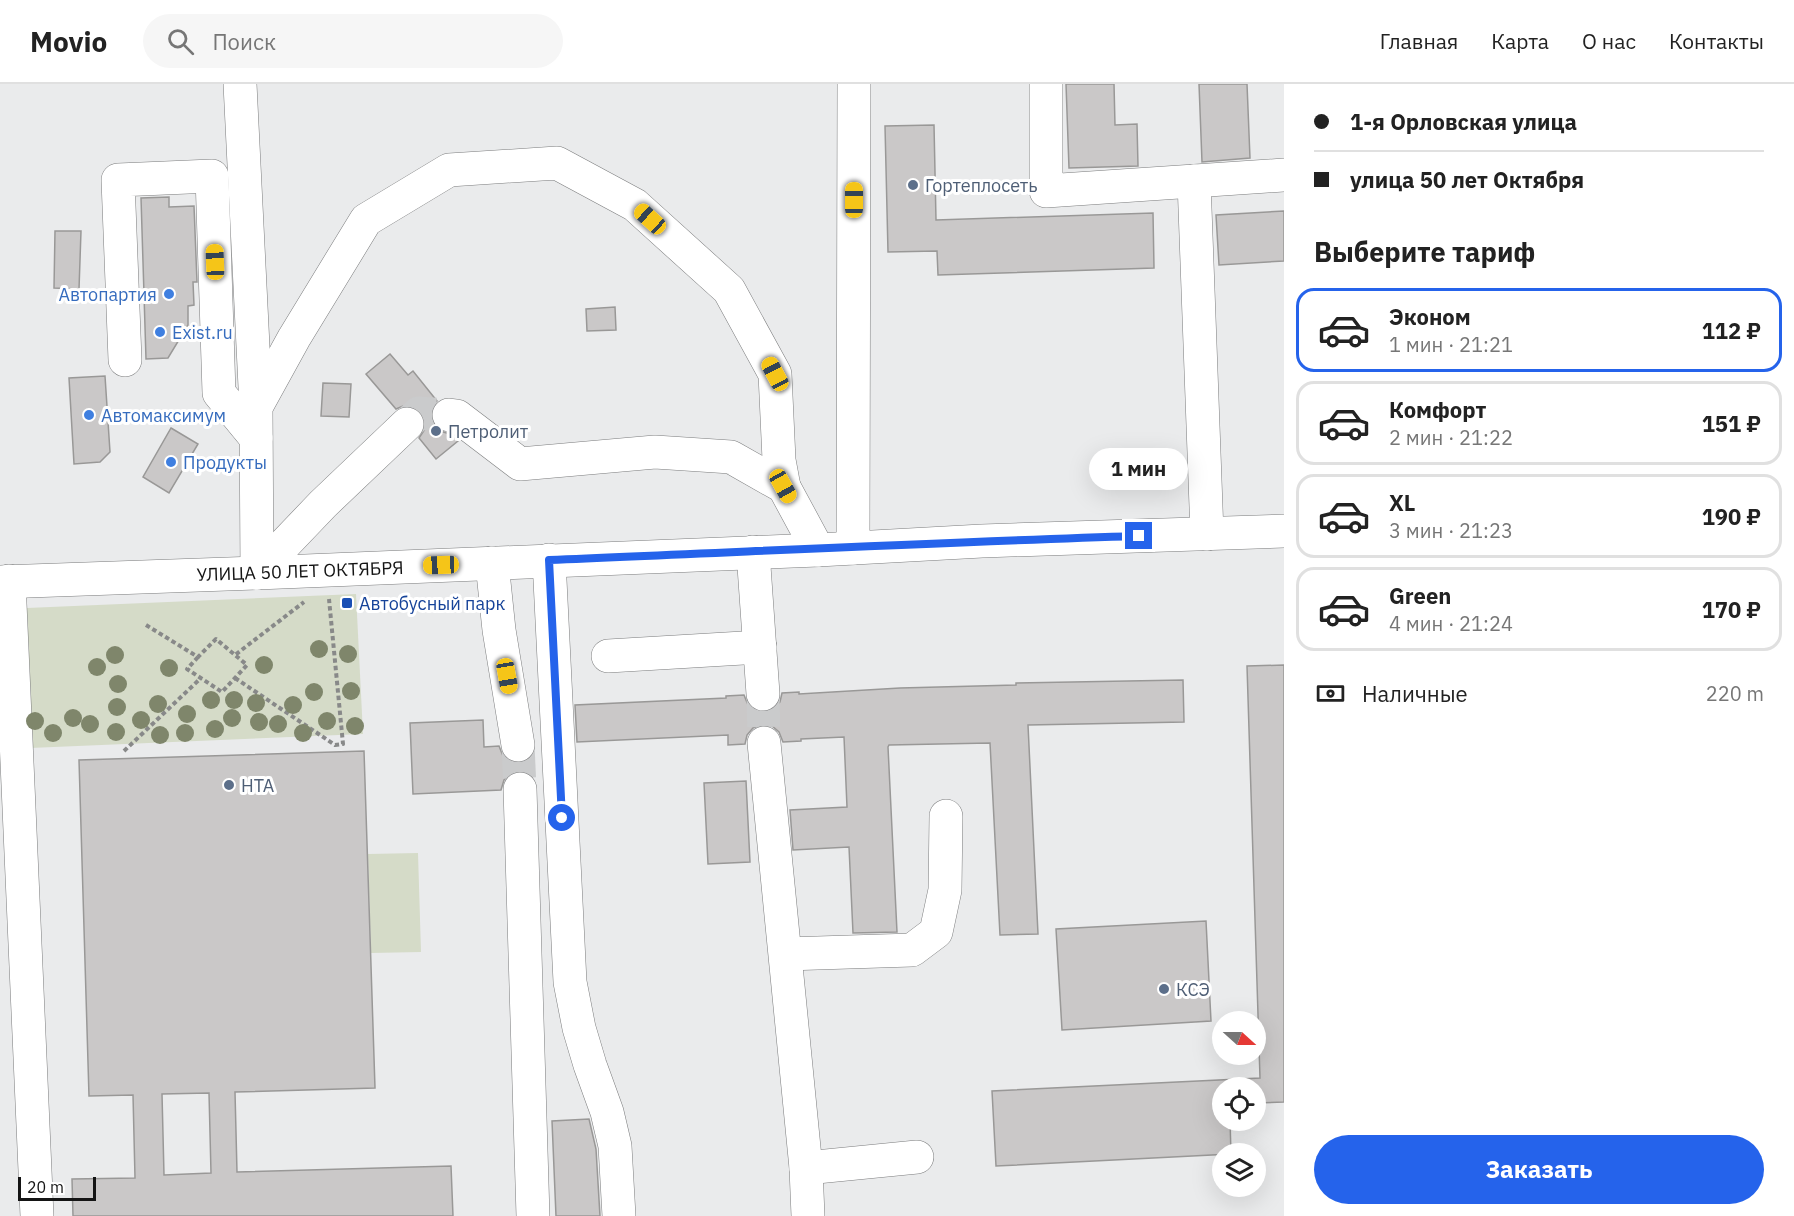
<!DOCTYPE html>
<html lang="ru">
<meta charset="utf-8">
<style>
:root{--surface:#fff;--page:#f6f6f6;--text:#222;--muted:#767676;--line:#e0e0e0;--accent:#2563eb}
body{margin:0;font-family:"IBM Plex Sans",sans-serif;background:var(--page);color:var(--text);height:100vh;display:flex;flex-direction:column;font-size:22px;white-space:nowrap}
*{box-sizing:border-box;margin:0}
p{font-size:20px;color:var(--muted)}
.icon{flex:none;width:33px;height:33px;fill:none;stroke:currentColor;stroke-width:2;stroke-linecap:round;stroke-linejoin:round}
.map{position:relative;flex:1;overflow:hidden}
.drawer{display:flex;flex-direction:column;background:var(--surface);width:510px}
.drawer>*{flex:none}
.hud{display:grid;align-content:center;height:132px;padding:0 30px;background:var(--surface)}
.needle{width:39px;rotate:111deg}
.tools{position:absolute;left:1212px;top:927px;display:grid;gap:12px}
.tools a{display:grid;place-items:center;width:54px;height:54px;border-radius:50%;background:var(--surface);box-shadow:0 6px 24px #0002;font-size:30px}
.scale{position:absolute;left:18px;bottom:15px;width:78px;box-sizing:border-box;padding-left:6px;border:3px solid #141414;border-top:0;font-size:16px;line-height:21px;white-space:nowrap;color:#141414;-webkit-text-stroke:4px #fff;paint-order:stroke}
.end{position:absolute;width:27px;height:27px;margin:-14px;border:8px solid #2563eb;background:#fff;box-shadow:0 0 0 3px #fff}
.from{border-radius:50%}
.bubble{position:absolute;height:42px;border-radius:21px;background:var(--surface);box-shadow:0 6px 24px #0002;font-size:20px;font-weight:800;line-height:42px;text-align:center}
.car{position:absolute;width:18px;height:36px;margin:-18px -9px;border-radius:8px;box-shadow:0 0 4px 2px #0007;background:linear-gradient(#f5c518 24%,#345 0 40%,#f5c518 0 76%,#345 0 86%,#f5c518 0)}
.hud b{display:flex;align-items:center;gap:21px;height:57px;font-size:22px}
.hud b+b{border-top:2px solid var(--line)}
.hud i{width:15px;height:15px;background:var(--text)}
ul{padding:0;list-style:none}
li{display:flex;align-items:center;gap:18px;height:84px;margin:0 12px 9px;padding:0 18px;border:3px solid var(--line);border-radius:18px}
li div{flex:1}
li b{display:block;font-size:22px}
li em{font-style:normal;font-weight:800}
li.active{border-color:var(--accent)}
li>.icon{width:54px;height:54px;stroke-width:1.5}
h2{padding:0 30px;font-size:27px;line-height:72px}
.pay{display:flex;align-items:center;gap:15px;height:66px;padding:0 30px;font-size:22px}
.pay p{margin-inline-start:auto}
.button{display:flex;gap:12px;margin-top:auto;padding:12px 30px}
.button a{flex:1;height:69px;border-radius:36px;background:var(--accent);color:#fff;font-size:24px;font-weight:800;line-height:69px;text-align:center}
header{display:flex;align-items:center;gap:36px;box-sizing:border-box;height:84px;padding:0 30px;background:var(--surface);border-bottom:2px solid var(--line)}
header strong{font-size:28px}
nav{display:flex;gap:33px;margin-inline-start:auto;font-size:21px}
.search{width:420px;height:54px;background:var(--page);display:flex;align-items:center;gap:15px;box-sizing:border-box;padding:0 21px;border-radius:33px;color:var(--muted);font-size:22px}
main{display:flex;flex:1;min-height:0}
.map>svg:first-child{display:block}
.green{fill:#d5dbc8}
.building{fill:#cac8c8;stroke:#999897;stroke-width:1.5;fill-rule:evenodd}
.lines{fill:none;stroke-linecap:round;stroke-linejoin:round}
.minor-tunnel{stroke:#cacbcc;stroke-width:33;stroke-dasharray:33 16;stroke-linecap:butt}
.minor-casing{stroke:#7b7c7d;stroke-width:34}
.major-casing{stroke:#7b7c7d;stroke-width:34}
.path{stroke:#888989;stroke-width:4;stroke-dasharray:4.5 3;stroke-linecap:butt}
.minor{stroke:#fff;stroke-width:33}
.major{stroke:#fff;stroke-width:33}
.tree{fill:#7f866b}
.route{stroke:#2563eb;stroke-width:8}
.service-dot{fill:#5c6f8a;stroke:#fff;stroke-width:2}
.shop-dot{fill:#3f7fe0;stroke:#fff;stroke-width:2}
.transit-dot{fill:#1a4fb4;stroke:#fff;stroke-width:2}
.labels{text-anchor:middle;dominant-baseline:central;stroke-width:6;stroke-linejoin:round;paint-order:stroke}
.service-label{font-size:18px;fill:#4e5e75;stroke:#fff;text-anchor:start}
.shop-label{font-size:18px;fill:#366cbe;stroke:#fff;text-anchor:start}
.street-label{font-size:18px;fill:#141414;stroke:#fff}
.transit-label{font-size:18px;fill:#164399;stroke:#fff;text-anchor:start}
</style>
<header>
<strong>Movio</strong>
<div class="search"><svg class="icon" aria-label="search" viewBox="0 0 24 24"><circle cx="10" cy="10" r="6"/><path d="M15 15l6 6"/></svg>Поиск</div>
<nav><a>Главная</a><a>Карта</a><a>О нас</a><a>Контакты</a></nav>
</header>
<main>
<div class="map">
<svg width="1284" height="1132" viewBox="0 0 1284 1132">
<rect width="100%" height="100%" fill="#eaebec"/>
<g class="green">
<path d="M356 510 363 650 30 664 27 524Z"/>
<path d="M418 769 421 868 371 869 368 770Z"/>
</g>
<g class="building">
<path d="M1066 0H1114L1115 41 1137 40 1138 82 1069 84Z"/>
<path d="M1199 0H1247L1250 74 1202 78Z"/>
<path d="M934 41 936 136 1153 129 1154 184 938 191 937 167 888 168 885 42Z"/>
<path d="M169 113V123L194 122 197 198H193L194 221 188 222V241L168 274 146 275 141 114Z"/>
<path d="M1284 127V177L1219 181 1216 131Z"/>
<path d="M55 147H81L79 205 54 204Z"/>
<path d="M615 223 616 246 587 247 586 225Z"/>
<path d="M390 270 408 291 413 287 437 317 434 320 430 329 432 338 437 346 450 350 458 357 436 375 419 354 425 345V335L421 328 412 322H403L396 325 366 290Z"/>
<path d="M105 292 110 368 100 378 74 380 69 294Z"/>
<path d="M323 299 351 300 349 333 321 332Z"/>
<path d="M171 344 198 360 169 409 143 393Z"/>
<path d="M1284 581V1018L1256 1019V1004H1222V1036H1230L1231 1070 996 1082 992 1007 1260 994 1247 582Z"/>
<path d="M1183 596 1184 638 1028 641 1038 850 1000 851 990 659 889 661 888 663 897 848 853 849 849 763 793 766 790 726 847 723 844 653 801 655V657L783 658 779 648 772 642 763 640 753 644 747 651 745 660 728 661V651L577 658 575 621 726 614V612L744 611 748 621 755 627 764 629 774 625 780 618 782 609 799 608V610L900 604 1016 601V599Z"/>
<path d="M483 636 484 663 499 662 503 672 512 679H522L531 674 532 692 528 688 520 686 511 689 504 696 501 706 413 710 410 639Z"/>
<path d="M364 667 375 1004 235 1008 237 1088 451 1082 453 1132H73L72 1095 135 1094 133 1011 89 1012 79 676ZM209 1009 211 1089 164 1091 162 1010Z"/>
<path d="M746 697 750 778 708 780 704 699Z"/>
<path d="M1206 837 1211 937 1062 946 1056 845Z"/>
<path d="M589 1035 596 1065 600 1132H556L552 1037Z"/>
</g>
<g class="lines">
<g class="minor-tunnel">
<path d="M407 340 419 329 449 331"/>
<path d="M763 610 764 659"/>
<path d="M518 661 520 705"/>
</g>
<defs>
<g id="minor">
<path d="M240 0 256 323"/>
<path d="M1046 0V107L1284 91"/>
<path d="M1194 97 1207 450"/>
<path d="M125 276 118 96 212 92 219 309 256 354"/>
<path d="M449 331 457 332 520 380 655 368 731 373 784 403 818 466"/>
<path d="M853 464 854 0"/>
<path d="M753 468 763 610"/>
<path d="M549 476 570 898 579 944 590 981 607 1028 615 1062 619 1132"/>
<path d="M492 479 499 546 518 661"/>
<path d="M257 489 256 323 294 254 366 136 449 86 557 79 635 121 729 206 775 290 779 376 784 403"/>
<path d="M257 489 323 420 407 340"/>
<path d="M9 497 37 1132"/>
<path d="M608 572 760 563"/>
<path d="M764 659 806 1084 808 1132"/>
<path d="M520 705 533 1132"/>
<path d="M786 870 912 866 936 848 945 806 946 732"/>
<path d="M806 1084 917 1073"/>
</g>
<path id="major" d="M0 498 257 489 818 466 982 457 1284 447"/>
</defs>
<use href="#minor" class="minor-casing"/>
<use href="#major" class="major-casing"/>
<g class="path">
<path d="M146 541 198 573 216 555 235 571 304 518"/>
<path d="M198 573 187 585 222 608 247 581 235 571"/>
<path d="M235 594 335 661 343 660 329 515"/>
<path d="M124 667 201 594"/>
</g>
<use href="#minor" class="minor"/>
<use href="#major" class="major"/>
</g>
<g class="tree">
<circle cx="319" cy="565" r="9"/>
<circle cx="348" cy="570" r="9"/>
<circle cx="115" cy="571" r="9"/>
<circle cx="264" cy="581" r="9"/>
<circle cx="97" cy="583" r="9"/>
<circle cx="169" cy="584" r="9"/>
<circle cx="118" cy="600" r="9"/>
<circle cx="351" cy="607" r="9"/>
<circle cx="314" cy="608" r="9"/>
<circle cx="211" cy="616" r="9"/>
<circle cx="234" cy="616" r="9"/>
<circle cx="256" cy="619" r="9"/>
<circle cx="158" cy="620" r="9"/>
<circle cx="293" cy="621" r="9"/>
<circle cx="117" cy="623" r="9"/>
<circle cx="187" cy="630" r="9"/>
<circle cx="73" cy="634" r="9"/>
<circle cx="232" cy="634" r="9"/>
<circle cx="141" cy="636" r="9"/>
<circle cx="35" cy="637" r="9"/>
<circle cx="327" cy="637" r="9"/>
<circle cx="259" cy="638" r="9"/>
<circle cx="90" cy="640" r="9"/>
<circle cx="278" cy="640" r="9"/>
<circle cx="355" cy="642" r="9"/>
<circle cx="215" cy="645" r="9"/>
<circle cx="116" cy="648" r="9"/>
<circle cx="53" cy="649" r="9"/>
<circle cx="185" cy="649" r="9"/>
<circle cx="303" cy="649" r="9"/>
<circle cx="160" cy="651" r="9"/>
</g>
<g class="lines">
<path class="route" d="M562 734 549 476C746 468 943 458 1139 452"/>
</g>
<g class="service-dot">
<circle cx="913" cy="101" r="6"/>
<circle cx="436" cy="347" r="6"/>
<circle cx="229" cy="701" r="6"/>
<circle cx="1164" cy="905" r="6"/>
</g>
<g class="shop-dot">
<circle cx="169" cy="210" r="6"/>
<circle cx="160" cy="248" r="6"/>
<circle cx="89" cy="331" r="6"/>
<circle cx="171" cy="378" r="6"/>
</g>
<rect class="transit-dot" x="341" y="513" width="12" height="12" rx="3"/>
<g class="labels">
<g class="service-label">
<text x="925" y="101">Гортеплосеть</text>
<text x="448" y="347">Петролит</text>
<text x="241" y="701">НТА</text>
<text x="1176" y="905">КСЭ</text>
</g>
<g class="shop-label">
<text x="157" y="210" text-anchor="end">Автопартия</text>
<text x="172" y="248">Exist.ru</text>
<text x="101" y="331">Автомаксимум</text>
<text x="183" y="378">Продукты</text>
</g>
<g class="street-label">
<text transform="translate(300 487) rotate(-2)">УЛИЦА 50 ЛЕТ ОКТЯБРЯ</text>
</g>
<g class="transit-label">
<text x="359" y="519">Автобусный парк</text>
</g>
</g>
</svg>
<div class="tools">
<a><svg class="needle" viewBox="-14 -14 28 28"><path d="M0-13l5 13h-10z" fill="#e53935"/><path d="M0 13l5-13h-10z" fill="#767676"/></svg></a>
<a><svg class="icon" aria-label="locate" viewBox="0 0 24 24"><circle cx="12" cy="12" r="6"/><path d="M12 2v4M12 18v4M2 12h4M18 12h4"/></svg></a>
<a><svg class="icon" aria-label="layers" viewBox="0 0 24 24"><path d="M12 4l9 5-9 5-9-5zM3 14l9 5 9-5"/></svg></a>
</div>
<div class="scale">20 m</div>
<i class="end from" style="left:562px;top:734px"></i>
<i class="end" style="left:1139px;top:452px"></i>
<div class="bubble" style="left:1089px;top:364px;width:99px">1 мин</div>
<i class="car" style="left:854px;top:116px;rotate:0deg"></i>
<i class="car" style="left:650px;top:135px;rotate:312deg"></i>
<i class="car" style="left:215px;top:178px;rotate:358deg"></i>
<i class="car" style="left:775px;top:290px;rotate:332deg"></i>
<i class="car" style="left:783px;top:402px;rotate:151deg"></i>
<i class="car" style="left:441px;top:481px;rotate:268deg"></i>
<i class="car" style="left:507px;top:592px;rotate:170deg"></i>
</div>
<section class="drawer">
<div class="hud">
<b><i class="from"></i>1-я Орловская улица</b>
<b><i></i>улица 50 лет Октября</b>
</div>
<h2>Выберите тариф</h2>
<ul>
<li class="active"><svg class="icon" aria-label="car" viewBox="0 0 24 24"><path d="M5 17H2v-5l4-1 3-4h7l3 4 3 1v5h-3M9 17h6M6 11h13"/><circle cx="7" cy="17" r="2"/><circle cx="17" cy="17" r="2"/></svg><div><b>Эконом</b><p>1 мин · 21:21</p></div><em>112 ₽</em></li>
<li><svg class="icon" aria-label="car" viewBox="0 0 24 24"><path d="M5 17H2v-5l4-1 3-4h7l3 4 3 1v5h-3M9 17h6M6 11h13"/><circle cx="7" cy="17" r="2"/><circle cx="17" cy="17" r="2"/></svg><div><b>Комфорт</b><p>2 мин · 21:22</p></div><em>151 ₽</em></li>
<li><svg class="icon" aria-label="car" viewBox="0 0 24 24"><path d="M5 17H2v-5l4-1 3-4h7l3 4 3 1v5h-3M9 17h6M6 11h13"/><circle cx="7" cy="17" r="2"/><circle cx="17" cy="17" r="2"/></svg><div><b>XL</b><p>3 мин · 21:23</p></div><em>190 ₽</em></li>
<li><svg class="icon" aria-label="car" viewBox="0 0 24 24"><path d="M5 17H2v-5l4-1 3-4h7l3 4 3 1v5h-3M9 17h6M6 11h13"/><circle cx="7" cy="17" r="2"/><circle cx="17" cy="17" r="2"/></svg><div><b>Green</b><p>4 мин · 21:24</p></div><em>170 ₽</em></li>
</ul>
<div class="pay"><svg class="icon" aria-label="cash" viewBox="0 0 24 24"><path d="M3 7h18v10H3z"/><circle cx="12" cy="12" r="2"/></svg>Наличные<p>220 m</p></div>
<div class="button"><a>Заказать</a></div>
</section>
</main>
